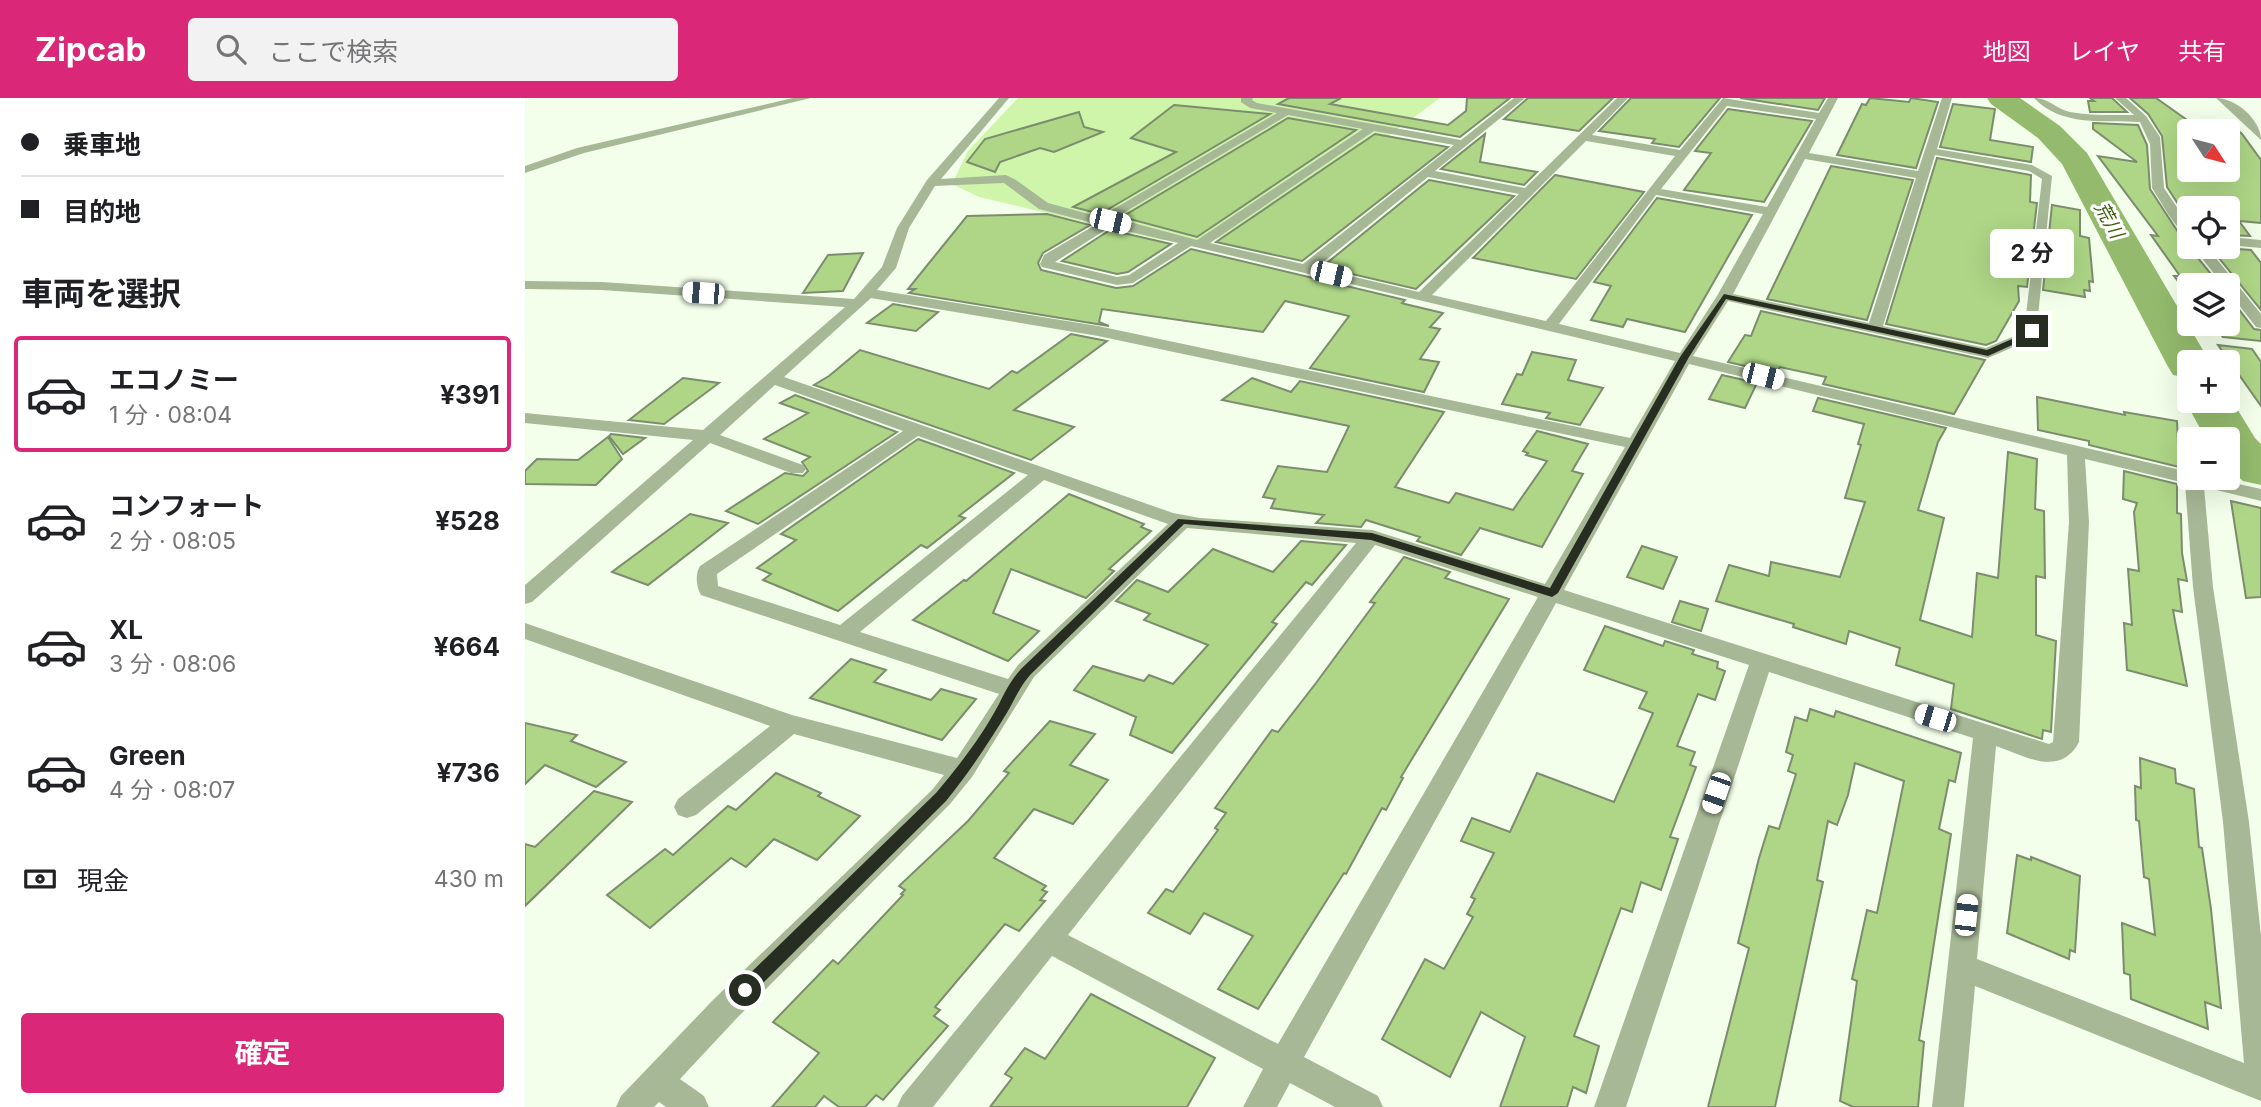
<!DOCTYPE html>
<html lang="ja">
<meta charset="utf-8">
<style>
:root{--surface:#fff;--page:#f2f2f2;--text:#202124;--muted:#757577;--line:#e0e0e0;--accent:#db2777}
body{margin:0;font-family:Inter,"Noto Sans JP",sans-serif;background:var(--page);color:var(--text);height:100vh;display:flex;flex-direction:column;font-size:26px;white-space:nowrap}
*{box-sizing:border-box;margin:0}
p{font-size:23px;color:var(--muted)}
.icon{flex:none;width:38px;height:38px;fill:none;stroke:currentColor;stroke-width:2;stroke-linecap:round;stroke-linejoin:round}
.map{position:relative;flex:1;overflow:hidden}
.side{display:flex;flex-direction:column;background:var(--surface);width:525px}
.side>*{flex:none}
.top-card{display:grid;align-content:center;height:154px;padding:0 21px;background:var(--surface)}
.needle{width:46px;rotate:126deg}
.tools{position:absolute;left:1652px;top:21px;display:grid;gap:14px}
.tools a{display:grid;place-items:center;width:63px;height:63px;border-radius:7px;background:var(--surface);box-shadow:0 7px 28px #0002;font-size:35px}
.end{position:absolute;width:32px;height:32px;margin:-16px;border:9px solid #272e21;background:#fff;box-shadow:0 0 0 4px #fff}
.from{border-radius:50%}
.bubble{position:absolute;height:49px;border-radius:7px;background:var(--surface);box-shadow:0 7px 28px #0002;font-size:23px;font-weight:700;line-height:49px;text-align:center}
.car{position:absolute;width:21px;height:42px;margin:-21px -10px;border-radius:9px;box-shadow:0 0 5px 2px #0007;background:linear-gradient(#fff 24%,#345 0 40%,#fff 0 76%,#345 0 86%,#fff 0)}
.top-card b{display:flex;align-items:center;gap:24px;height:66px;font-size:26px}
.top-card b+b{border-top:2px solid var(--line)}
.top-card i{width:18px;height:18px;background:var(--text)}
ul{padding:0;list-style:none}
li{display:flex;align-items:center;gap:21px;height:116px;margin:0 14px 10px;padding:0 7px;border:4px solid transparent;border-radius:7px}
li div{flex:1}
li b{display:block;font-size:26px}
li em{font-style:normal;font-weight:700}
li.selected{border-color:var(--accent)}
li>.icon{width:63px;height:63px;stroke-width:1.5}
h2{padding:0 21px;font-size:32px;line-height:84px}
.pay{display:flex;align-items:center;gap:18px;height:77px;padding:0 21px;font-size:26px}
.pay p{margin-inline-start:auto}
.primary-button{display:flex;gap:14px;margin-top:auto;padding:14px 21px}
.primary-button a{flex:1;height:80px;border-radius:7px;background:var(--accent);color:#fff;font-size:28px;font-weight:700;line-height:80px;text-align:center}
header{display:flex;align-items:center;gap:42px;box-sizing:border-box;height:98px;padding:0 35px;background:var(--accent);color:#fff}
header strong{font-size:33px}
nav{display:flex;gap:38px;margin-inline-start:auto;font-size:24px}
.search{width:490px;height:63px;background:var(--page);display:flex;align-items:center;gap:18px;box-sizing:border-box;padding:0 24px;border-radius:7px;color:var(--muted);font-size:26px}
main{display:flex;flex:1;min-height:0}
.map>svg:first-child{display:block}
.green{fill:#cef5a9}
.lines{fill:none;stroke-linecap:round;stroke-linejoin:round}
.river{fill:#94bb6d;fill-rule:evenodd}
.building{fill:#aed686;stroke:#7c8c6e;stroke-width:2;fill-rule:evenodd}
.minor{fill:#a7b896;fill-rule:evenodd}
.route{fill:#272e21}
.labels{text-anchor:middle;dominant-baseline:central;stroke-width:6;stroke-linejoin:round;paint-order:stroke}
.far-water-label{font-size:19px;font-style:italic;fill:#3d5f09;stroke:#fff}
</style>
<header>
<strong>Zipcab</strong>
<div class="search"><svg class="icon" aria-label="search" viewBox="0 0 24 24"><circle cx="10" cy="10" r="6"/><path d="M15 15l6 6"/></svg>ここで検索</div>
<nav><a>地図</a><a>レイヤ</a><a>共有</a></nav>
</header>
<main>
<section class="side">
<div class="top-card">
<b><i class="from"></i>乗車地</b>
<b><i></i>目的地</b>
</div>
<h2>車両を選択</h2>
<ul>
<li class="selected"><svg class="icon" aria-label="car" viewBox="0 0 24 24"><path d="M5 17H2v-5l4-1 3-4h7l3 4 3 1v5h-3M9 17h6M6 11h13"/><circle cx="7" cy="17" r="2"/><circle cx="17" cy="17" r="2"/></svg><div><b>エコノミー</b><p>1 分 · 08:04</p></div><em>¥391</em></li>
<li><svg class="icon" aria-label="car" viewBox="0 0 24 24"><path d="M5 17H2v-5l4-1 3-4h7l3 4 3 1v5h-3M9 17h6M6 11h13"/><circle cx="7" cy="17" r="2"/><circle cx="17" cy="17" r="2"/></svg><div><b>コンフォート</b><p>2 分 · 08:05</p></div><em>¥528</em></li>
<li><svg class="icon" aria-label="car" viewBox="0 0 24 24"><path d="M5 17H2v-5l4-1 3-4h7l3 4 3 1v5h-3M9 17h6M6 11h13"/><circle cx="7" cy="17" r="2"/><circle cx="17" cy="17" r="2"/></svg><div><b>XL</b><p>3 分 · 08:06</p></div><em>¥664</em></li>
<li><svg class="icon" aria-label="car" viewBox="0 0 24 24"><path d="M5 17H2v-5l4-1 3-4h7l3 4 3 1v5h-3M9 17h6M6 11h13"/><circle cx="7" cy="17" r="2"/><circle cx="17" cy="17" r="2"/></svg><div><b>Green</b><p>4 分 · 08:07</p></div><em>¥736</em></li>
</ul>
<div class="pay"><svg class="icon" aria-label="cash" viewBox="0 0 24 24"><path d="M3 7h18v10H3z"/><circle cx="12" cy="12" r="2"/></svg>現金<p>430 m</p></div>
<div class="primary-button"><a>確定</a></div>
</section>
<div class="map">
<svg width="1736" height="1009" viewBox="0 0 1736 1009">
<rect width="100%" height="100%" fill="#f4ffeb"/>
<path class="green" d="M493 0H915L806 80 709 137 675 144 636 142 454 99 427 86 443 53Z"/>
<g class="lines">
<g class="river">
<path d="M1462 0H1495L1535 28 1562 55 1685 264H1664V280L1648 277 1642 267 1537 66 1513 40 1466 6Z"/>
<path d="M1703 296 1730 340 1736 346V387L1718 383 1703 369V341H1681L1660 303 1664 297V303H1703Z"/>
</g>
</g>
<g class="building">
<path d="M764 0H816L805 6 923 27 941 13 942 0H985L935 39 753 6Z"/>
<path d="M1003 0H1088L1054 33 979 21Z"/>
<path d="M1106 0H1195L1154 49 1127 45 1130 41 1074 33Z"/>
<path d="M1215 0H1300L1293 12Z"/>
<path d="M1345 0 1384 4 1386 0 1413 4 1391 70 1312 57 1337 6 1341 7Z"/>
<path d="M1565 0H1587L1602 14H1565L1563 3H1569Z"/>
<path d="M1605 0H1631L1665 24 1708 28 1717 36 1736 62V125L1714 123 1725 138 1703 137V110H1664V123L1642 89 1637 38 1623 16ZM1664 33H1703V72H1664Z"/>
<path d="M1428 6 1470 11 1465 42 1508 49 1506 64 1415 49Z"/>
<path d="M649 7 745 16 575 116 548 109 651 54 606 40Z"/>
<path d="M1203 11 1287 23 1239 104 1159 92 1186 55 1170 53Z"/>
<path d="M554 14 559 29 578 34 529 54 515 50 475 64 470 74 442 64 460 41Z"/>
<path d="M763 20 831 32 672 139 597 119Z"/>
<path d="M1568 25 1613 27 1622 47 1625 91 1657 140 1664 141V149L1695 187H1664V197L1649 178H1655L1626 137 1633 138 1573 58 1612 64 1568 31Z"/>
<path d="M850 36 923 49 777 163 691 144Z"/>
<path d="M960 36 955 64 1012 74 999 87 916 71Z"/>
<path d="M1412 60 1506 77 1505 104 1512 105 1502 189 1493 188 1494 203 1471 243 1461 247 1361 226Z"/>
<path d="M1306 68 1388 82 1342 222 1242 201Z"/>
<path d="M1030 77 1119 94 1051 181 948 160Z"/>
<path d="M904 82 989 98 891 191 797 169Z"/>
<path d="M1132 100 1227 117 1160 234 1102 221 1098 229 1066 222 1086 188 1069 184Z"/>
<path d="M1527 107 1555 112V138L1564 140 1568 184 1564 183 1565 193 1559 192 1560 199 1518 192Z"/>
<path d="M522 116 565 127 518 155 513 165 516 172 591 190 608 188 666 151 880 202 877 205 880 206 918 215 905 229 915 231 895 261 914 264 899 294 785 270 824 218 760 203 738 234 577 211 574 224 584 228 384 195 390 191H383L442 118Z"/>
<path d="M585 132 646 146 603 174 592 176 537 163Z"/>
<path d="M1685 149 1726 152 1736 165V212Z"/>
<path d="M338 155 318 193 278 195 303 157Z"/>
<path d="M1703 197 1729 231 1736 232V243L1698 239 1687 226H1703Z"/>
<path d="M368 206 413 214 391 233 342 225Z"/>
<path d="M1236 213 1460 262 1429 316 1298 286 1301 279 1255 269 1250 275 1203 264 1220 237 1226 238Z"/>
<path d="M546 236 582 243 489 312 549 329 506 362 289 287 304 278 335 252 464 291 487 273 492 275Z"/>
<path d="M1693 247 1727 251 1736 264V308Z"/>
<path d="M1007 254 1051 262 1043 282 1078 290 1055 327 1021 320 1025 315 977 306 992 276 997 277Z"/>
<path d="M1197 277 1232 285 1220 310 1184 301Z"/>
<path d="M158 280 194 285 139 326 104 322Z"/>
<path d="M727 280 766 294 775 283 919 314 870 389 924 405 931 395 988 412 1022 363 1001 357 1003 355 998 353 1012 333 1063 346 1047 373 1058 376 1017 449 955 430 936 457 892 443 895 439 841 422 836 429 791 425 799 417 746 410 750 401 738 399 753 368 802 374 824 328 697 302Z"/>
<path d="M270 297 372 334 233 426 201 413 260 375 278 378 283 373 277 364 285 359 239 341 283 315 255 305Z"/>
<path d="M1512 299 1600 317 1599 314 1652 323 1654 369 1564 347V343L1513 332Z"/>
<path d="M1293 300 1421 330 1413 344 1393 412 1419 420 1395 522 1447 539 1452 475 1473 480 1483 354 1512 361 1510 411 1519 413 1520 480 1511 478V537L1531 543 1526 634 1518 632 1517 641 1426 611 1429 586 1371 567 1375 550 1324 533 1321 546 1268 529 1269 526 1191 503 1204 467 1244 478 1246 464 1315 479 1340 404 1320 400 1336 347 1333 346 1339 326 1288 313Z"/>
<path d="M86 336 120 340 98 356 84 338Z"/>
<path d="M83 339 97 361 71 387 0 386V373L12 361 53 362Z"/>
<path d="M393 341 489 375 434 418 440 420 402 450 396 447 313 513 238 482 246 476 232 470 271 442 256 436Z"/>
<path d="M1599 373 1652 386V415L1656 416 1657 455 1662 483 1653 481 1657 514 1648 512 1662 588 1602 572 1599 525 1607 527 1603 471 1614 473 1609 414 1612 405 1598 401Z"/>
<path d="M544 396 619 426 616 429 626 433 584 471 589 473 561 500 486 471 468 515 514 533 483 563 388 522 439 482 441 483Z"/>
<path d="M1706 403 1736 410V499L1721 500Z"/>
<path d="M165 416 203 425 123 487 87 474Z"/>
<path d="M776 443 821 447 787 487 781 484 747 524 752 526 647 655 605 637 611 619 549 592 568 568 619 583 624 577 648 586 683 547 619 522 625 516 591 503 612 482 643 494 688 451 748 474Z"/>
<path d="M1117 448 1152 459 1138 491 1102 479Z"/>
<path d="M879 459 925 474 920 480 984 501 876 679 878 680 861 712 857 710 821 776 819 775 733 911 693 891 728 838 679 815 665 836 623 815 641 791 648 794 693 732 690 730 701 715 690 710 747 632 753 634 791 585 850 505 845 504Z"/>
<path d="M1155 503 1183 511 1176 533 1147 524Z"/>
<path d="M1080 528 1138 548 1140 543 1169 552 1167 556 1193 564 1192 570 1200 573 1190 602 1173 596 1152 648 1170 654 1165 667 1171 669 1145 739 1153 741 1136 792 1116 784 1107 814 1096 810 1049 938 1074 948 1061 995 1048 989 1042 1009H975L1000 939 956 914 925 979 857 941 900 861 919 871 948 819 942 816 950 801 946 799 969 755 936 743 947 720 985 734 1012 675 1089 704 1128 615 1114 610 1122 594 1059 572Z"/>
<path d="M326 561 361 572 349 584 406 602 416 591 451 601 417 642 285 600Z"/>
<path d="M1285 611 1309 619 1311 613 1436 655 1430 684 1424 682 1414 731 1426 736 1394 942 1399 944 1393 1009H1328L1315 1003 1332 883 1327 881 1342 812 1352 815 1379 683 1330 665 1323 697 1312 727 1303 723 1292 782 1298 784 1250 1009H1183L1224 850 1213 845 1234 760 1244 728 1254 731 1271 676 1263 673 1268 657 1261 654 1270 619 1282 623Z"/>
<path d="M525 623 570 636 545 667 583 682 548 726 509 711 469 760 521 788 517 792 522 794 515 802 520 803 494 833 480 826 410 909 415 912 409 918 423 928 358 1002 351 997 340 1009H314L299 998 290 1009H247L294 955 248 924 308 862 313 866 378 797 376 796 380 792 374 788 443 723 484 675 479 673Z"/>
<path d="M0 625 52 637 46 643 101 664 71 689 20 667 0 686Z"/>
<path d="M1615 660 1650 671 1651 685 1669 691 1674 749 1677 750 1686 811 1696 910 1680 904 1683 931 1606 901 1605 877 1599 875 1597 825 1630 837 1624 781 1619 779 1614 723 1611 722 1610 688 1616 690Z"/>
<path d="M251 675 296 695 293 698 335 718 292 762 249 741 221 769 206 760 125 830 82 797 140 751 148 757 203 708 211 712Z"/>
<path d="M69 693 107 704 0 808V746L10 749Z"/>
<path d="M1492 757 1506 762V759L1555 778 1550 854 1545 852 1544 861 1482 835Z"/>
<path d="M566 896 690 960 662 1009H465L487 980 480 976 500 950 520 961Z"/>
</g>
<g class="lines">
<g class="minor">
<path d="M268 0H286L59 55 0 75V68L52 50Z"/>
<path d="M474 0H484L416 81 481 77 491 82 523 105 575 119 752 15 725 10 716 4V0H728L727 2 732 5 936 42 989 0H1000L910 73 1000 90 1092 0H1103L1067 37 1155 52 1198 0 1294 15 1303 0H1313L1284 55 1393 73 1417 0H1427L1412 51 1507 67 1527 78 1511 239 1463 260 1203 203 1168 258 1664 374V380H1687L1736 391V403L1679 389 1688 489 1724 724 1736 838V1003L1450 888 1439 1009H1407L1448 640 1244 574 1101 1009H1069L1224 567 1031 505 779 959 853 998 858 1009H810L765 985 752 1009H718L738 971 527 858 408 1009H372L377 998 831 445 662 430 509 579 447 679 425 706 211 921 155 981 179 998 184 1009H141L134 1004 129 1009H91L96 998 189 901 407 692 419 677 269 636 171 717 162 720 153 717 149 709 153 701 245 628 0 541V525L267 617 432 660 474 596 176 497C171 489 170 476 175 468L378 333 250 287 195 337 278 367 281 371 278 375H266L185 345 7 504 0 506V487L168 342 0 325V315L178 332 320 209 77 192 0 191V183L77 184 329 201 357 169 372 130 402 82ZM1202 8 1291 21 1242 109 1136 91ZM763 17 838 31 672 142 590 120ZM849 33 929 47 778 166 685 145ZM1061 43 1150 58 1021 223 907 197ZM1410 57 1504 73 1517 81 1499 234 1461 250 1358 228ZM1280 61 1391 80 1344 225 1208 196ZM903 79 994 96 894 194 791 170ZM479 85 514 111 572 126 519 157 515 166 517 169 592 187 608 185 666 148 1150 263 1105 340 573 228 352 192 371 170 384 130 410 88ZM1131 97 1238 116 1192 198 1155 255 1034 226ZM585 129 653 145 604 177 592 179 530 164ZM346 200 573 238 1100 349 1020 486 847 432 675 420 648 415 259 279ZM1164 266 1542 357 1544 424 1528 644 1524 646 1039 492ZM393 338 503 377 315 527 193 488 192 476ZM1560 361 1660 385 1668 489 1698 724 1719 965 1452 861 1471 648C1500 658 1535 680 1554 644L1564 424ZM519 382 643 426 493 567 483 581 335 534ZM850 447 1013 499 753 946 543 837Z"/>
<path d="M1509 0C1524 0 1531 11 1545 14 1565 18 1588 17 1609 17L1590 0H1601L1621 18 1635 39 1639 90 1664 127V139L1659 138 1643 116 1627 90 1625 46 1615 24C1579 22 1536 29 1509 0Z"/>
<path d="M1691 0C1711 0 1736 22 1736 42Z"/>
<path d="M1703 139 1736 142V150L1703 147Z"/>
<path d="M1668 149H1682L1736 216V230L1731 229 1703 193V187H1698Z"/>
</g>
</g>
<path class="route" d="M1199 196 1462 252 1503 234 1505 231 1512 233 1509 237 1463 258 1201 201 1164 259 1033 495 1027 499 846 442 659 426 506 576C494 590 491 599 483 613 464 644 444 675 421 703L226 897 220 900 214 897 212 892 214 886 411 695C434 668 457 638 474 606 481 592 486 582 497 570L653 421 847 435 1025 490 1155 259Z"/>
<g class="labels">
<g class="far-water-label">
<text transform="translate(1584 122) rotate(61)">荒川</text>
</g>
</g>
</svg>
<div class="tools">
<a><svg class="needle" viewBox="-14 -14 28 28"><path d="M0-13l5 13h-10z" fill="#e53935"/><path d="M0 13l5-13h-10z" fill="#757577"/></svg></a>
<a><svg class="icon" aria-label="locate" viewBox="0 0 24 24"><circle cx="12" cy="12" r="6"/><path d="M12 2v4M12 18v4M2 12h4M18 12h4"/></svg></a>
<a><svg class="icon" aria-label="layers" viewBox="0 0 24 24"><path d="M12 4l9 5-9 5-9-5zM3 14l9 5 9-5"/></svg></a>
<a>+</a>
<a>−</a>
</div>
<i class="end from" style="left:220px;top:892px"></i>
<i class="end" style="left:1507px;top:233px"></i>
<div class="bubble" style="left:1465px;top:131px;width:84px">2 分</div>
<i class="car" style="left:585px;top:123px;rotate:103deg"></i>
<i class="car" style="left:806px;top:176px;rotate:103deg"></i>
<i class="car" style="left:178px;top:195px;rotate:274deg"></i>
<i class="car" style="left:1238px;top:278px;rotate:104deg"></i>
<i class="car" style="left:1410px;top:620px;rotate:287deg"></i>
<i class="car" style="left:1191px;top:695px;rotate:199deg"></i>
<i class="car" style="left:1441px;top:817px;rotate:6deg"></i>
</div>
</main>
